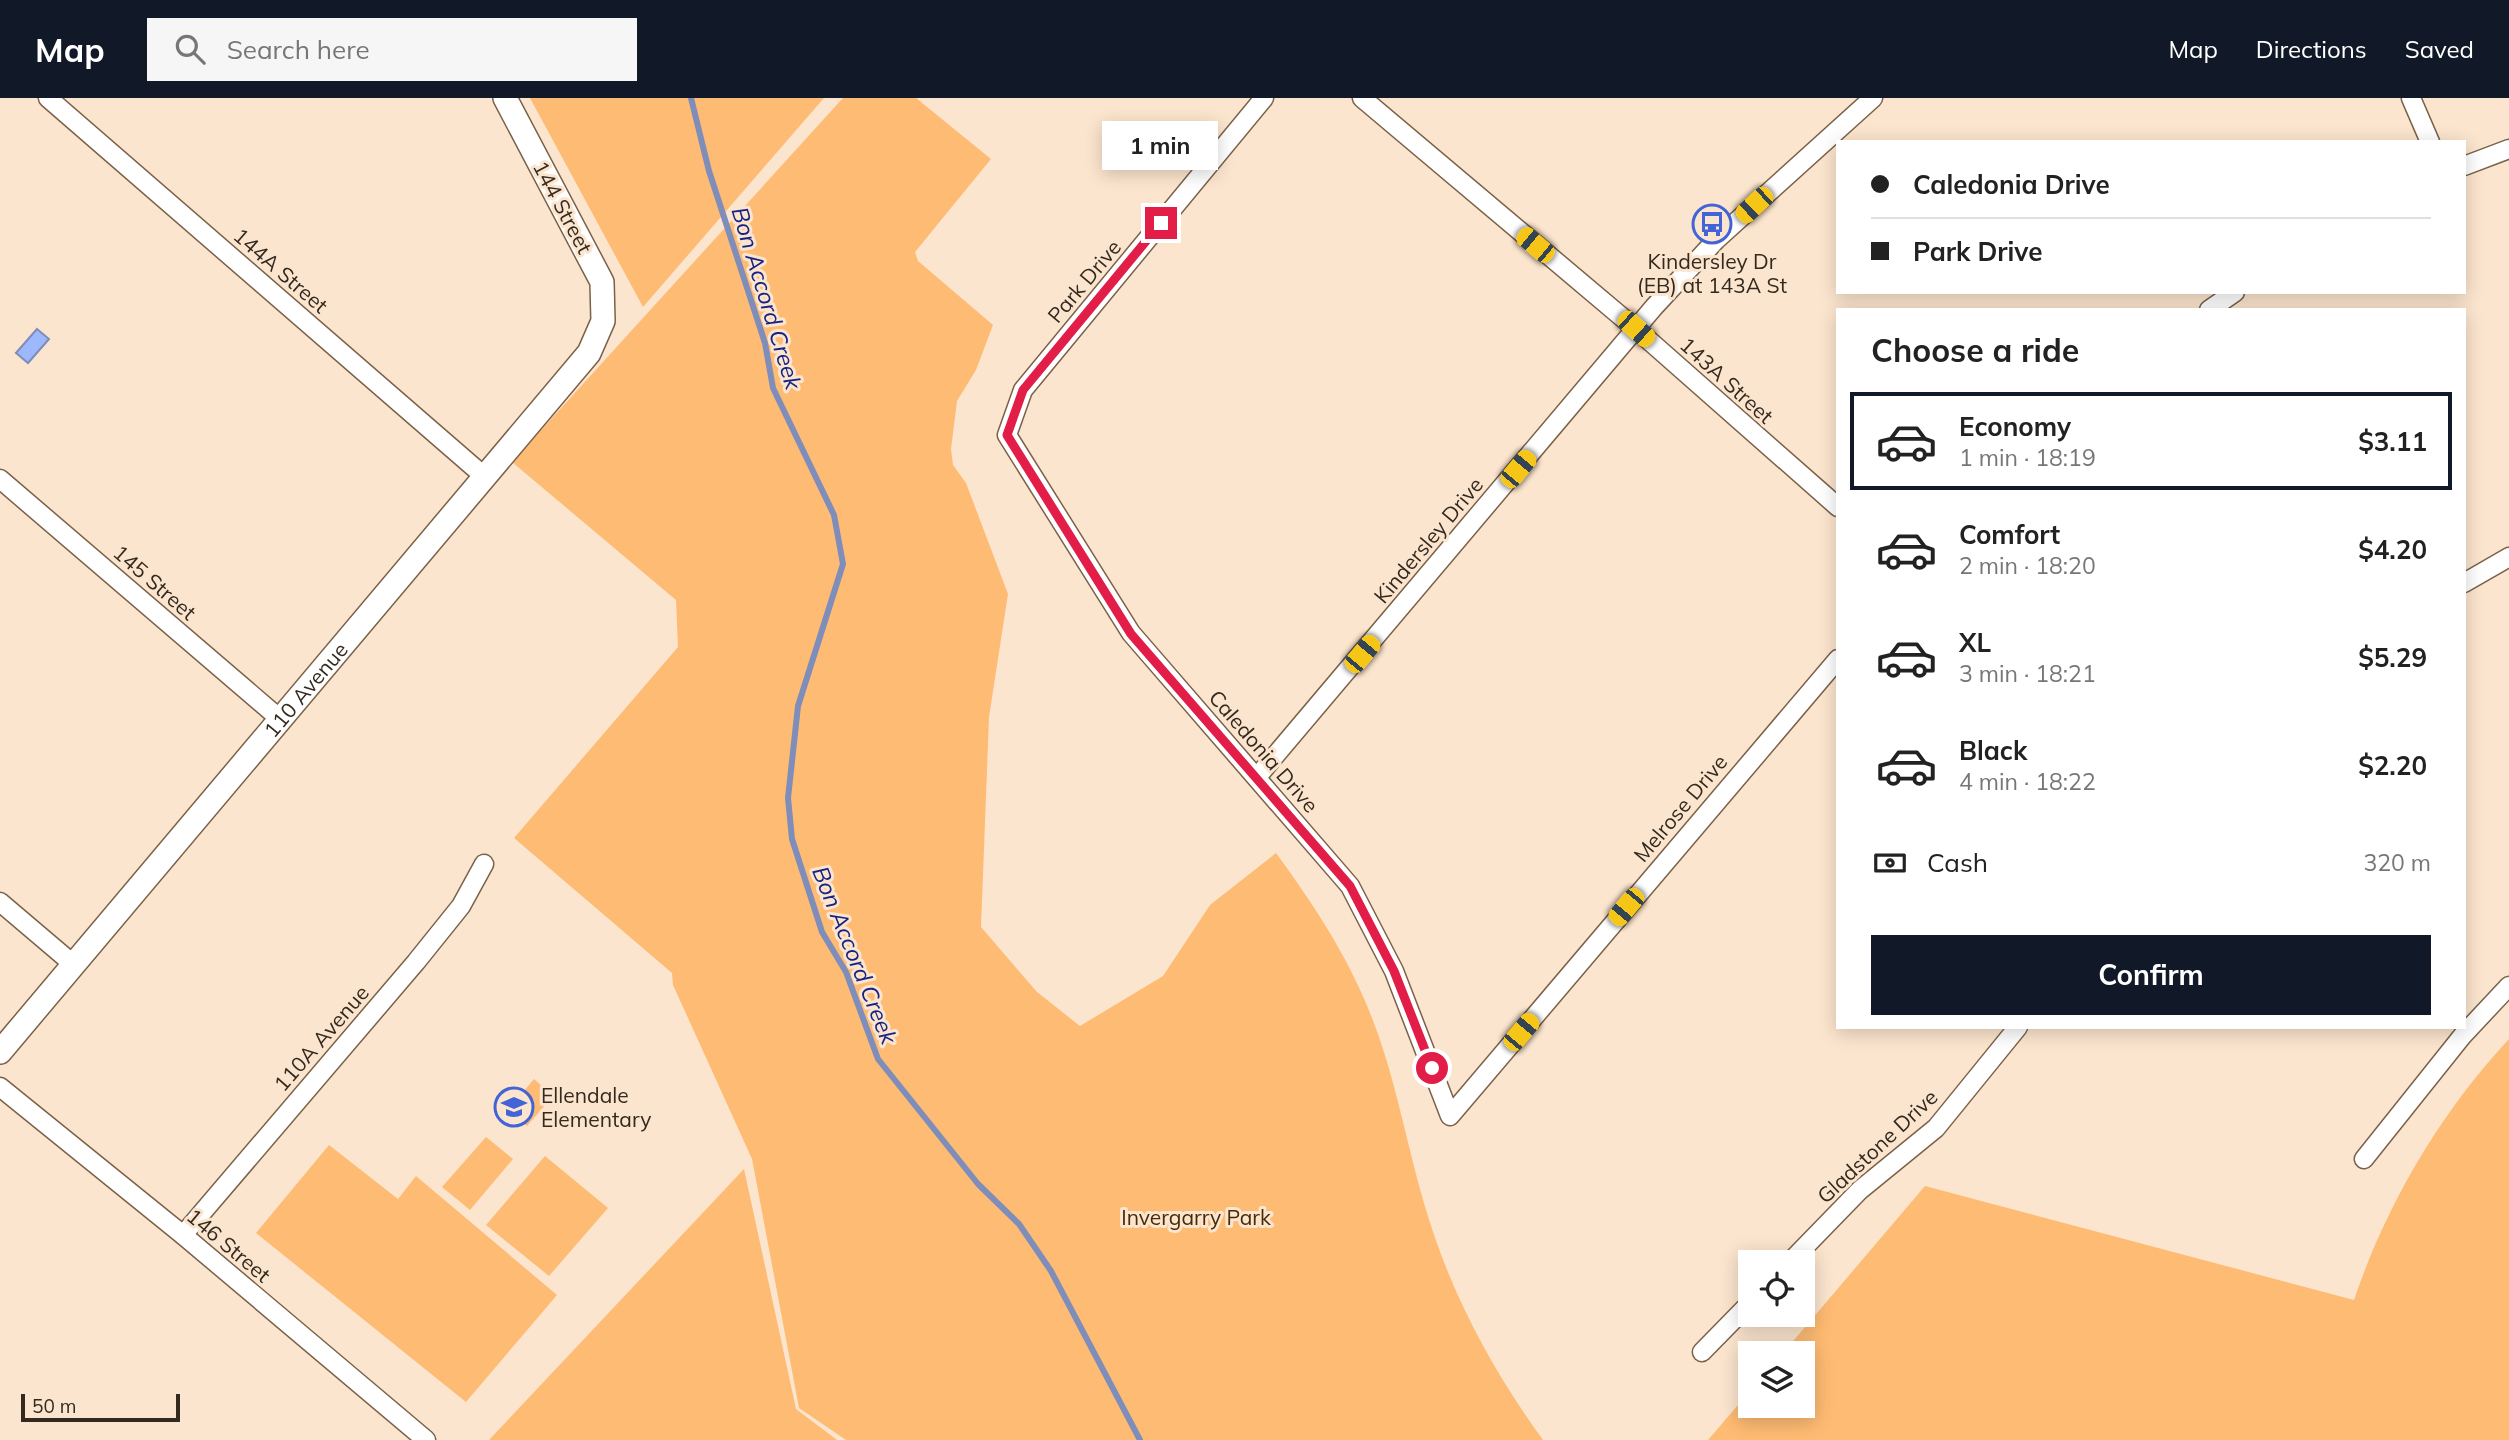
<!DOCTYPE html>
<meta charset="utf-8">
<style>
:root{--surface:#fff;--page:#f6f6f6;--text:#222;--muted:#767676;--line:#e0e0e0;--accent:#111827}
body{margin:0;font-family:Mulish,sans-serif;background:var(--page);color:var(--text);height:100vh;display:flex;flex-direction:column;font-size:26px;white-space:nowrap}
*{box-sizing:border-box;margin:0}
p{font-size:23px;color:var(--muted)}
.icon{flex:none;width:38px;height:38px;fill:none;stroke:currentColor;stroke-width:2;stroke-linecap:round;stroke-linejoin:round}
.map{position:relative;flex:1;overflow:hidden}
.sheet{position:absolute;left:1836px;top:210px;width:630px;height:721px;display:flex;flex-direction:column;background:var(--surface);border-radius:0px;box-shadow:0 4px 18px #0003}
.sheet>*{flex:none}
.hud{position:absolute;left:1836px;top:42px;width:630px;height:154px;border-radius:0px;box-shadow:0 4px 18px #0003;display:grid;align-content:center;height:154px;padding:0 35px;background:var(--surface)}
.fabs{position:absolute;left:1738px;top:1152px;display:grid;gap:14px}
.fabs a{display:grid;place-items:center;width:77px;height:77px;border-radius:0px;background:var(--surface);box-shadow:0 4px 18px #0003;font-size:35px}
.scale{position:absolute;left:21px;bottom:18px;width:159px;box-sizing:border-box;padding-left:7px;border:4px solid #33291e;border-top:0;font-size:19px;line-height:24px;white-space:nowrap;color:#33291e;-webkit-text-stroke:5px #fce5ce;paint-order:stroke}
.end{position:absolute;width:32px;height:32px;margin:-16px;border:9px solid #e11d48;background:#fff;box-shadow:0 0 0 4px #fff}
.from{border-radius:50%}
.bubble{position:absolute;height:49px;border-radius:0px;background:var(--surface);box-shadow:0 4px 18px #0003;font-size:23px;font-weight:700;line-height:49px;text-align:center}
.car{position:absolute;width:21px;height:42px;margin:-21px -10px;border-radius:9px;box-shadow:0 0 5px 2px #0007;background:linear-gradient(#f5c518 24%,#345 0 40%,#f5c518 0 76%,#345 0 86%,#f5c518 0)}
.hud b{display:flex;align-items:center;gap:24px;height:66px;font-size:26px}
.hud b+b{border-top:2px solid var(--line)}
.hud i{width:18px;height:18px;background:var(--text)}
ul{padding:0;list-style:none}
li{display:flex;align-items:center;gap:21px;height:98px;margin:0 14px 10px;padding:0 21px;border:4px solid transparent;border-radius:0px}
li div{flex:1}
li b{display:block;font-size:26px}
li em{font-style:normal;font-weight:700}
li.active{border-color:var(--accent)}
li>.icon{width:63px;height:63px;stroke-width:1.5}
h2{padding:0 35px;font-size:32px;line-height:84px}
.pay{display:flex;align-items:center;gap:18px;height:77px;padding:0 35px;font-size:26px}
.pay p{margin-inline-start:auto}
.action{display:flex;gap:14px;margin-top:auto;padding:14px 35px}
.action a{flex:1;height:80px;border-radius:0px;background:var(--accent);color:#fff;font-size:28px;font-weight:700;line-height:80px;text-align:center}
header{display:flex;align-items:center;gap:42px;box-sizing:border-box;height:98px;padding:0 35px;background:var(--accent);color:#fff}
header strong{font-size:33px}
nav{display:flex;gap:38px;margin-inline-start:auto;font-size:24px}
.search{width:490px;height:63px;background:var(--page);display:flex;align-items:center;gap:18px;box-sizing:border-box;padding:0 24px;border-radius:0px;color:var(--muted);font-size:26px}
.map>svg:first-child{display:block}
.green{fill:#febb73}
.water{fill:#9eb8fd;stroke:#7e8dba;stroke-width:2}
.lines{fill:none;stroke-linecap:round;stroke-linejoin:round}
.stream{stroke:#7e8dba;stroke-width:6}
.minor-casing{stroke:#7a6148;stroke-width:21}
.tertiary-casing{stroke:#7a6148;stroke-width:26}
.minor{stroke:#fff;stroke-width:18}
.tertiary{stroke:#fff;stroke-width:23}
.route{stroke:#e11d48;stroke-width:9}
.labels{text-anchor:middle;dominant-baseline:central;stroke-width:6;stroke-linejoin:round;paint-order:stroke}
.street-label{font-size:21px;fill:#33291e;stroke:#fce5ce}
.poi-label{font-size:21px;fill:#33291e;stroke:#fce5ce}
.park-label{font-size:21px;fill:#472b07;stroke:#fce5ce}
.water-label{font-size:23px;font-style:italic;fill:#152484;stroke:#fce5ce}
</style>
<header>
<strong>Map</strong>
<div class="search"><svg class="icon" aria-label="search" viewBox="0 0 24 24"><circle cx="10" cy="10" r="6"/><path d="M15 15l6 6"/></svg>Search here</div>
<nav><a>Map</a><a>Directions</a><a>Saved</a></nav>
</header>
<div class="map">
<svg width="2509" height="1342" viewBox="0 0 2509 1342">
<rect width="100%" height="100%" fill="#fce5ce"/>
<g class="green">
<path d="M530 0H824L643 209Z"/>
<path d="M843 0H916L991 61 915 154 918 163 993 227 976 272 957 303 951 351 953 367 966 385 1008 496 989 619 981 829 1037 894 1080 928 1163 878 1210 807 1276 755C1314 807 1349 860 1372 920 1397 984 1407 1050 1427 1115 1452 1198 1493 1273 1543 1342H846L799 1310 752 1061 673 887 672 875 514 740 678 549 676 502 512 364Z"/>
<path d="M2509 941V1342H1708L1750 1293V1307H1802V1255H1783L1925 1088 2354 1202C2386 1107 2440 1015 2509 941Z"/>
<path d="M534 981 553 998 527 1028 508 1012Z"/>
<path d="M486 1039 513 1061 470 1112 442 1089Z"/>
<path d="M329 1047 398 1101 416 1078 557 1197 466 1304 256 1135Z"/>
<path d="M545 1058 608 1110 549 1178 486 1127Z"/>
<path d="M744 1071 796 1311 837 1342H489Z"/>
</g>
<path class="water" d="M37 231 49 241 28 265 16 255Z"/>
<g class="lines">
<path class="stream" d="M691 0 709 73 765 245 773 290 834 417 843 466 798 608 788 700 792 741 822 834 846 874 878 961 978 1086 1019 1126 1051 1173 1140 1342"/>
<defs>
<g id="minor">
<path d="M48 0 485 379"/>
<path d="M1264 0 1023 292 1007 337 1131 535 1350 788 1394 873 1450 1018 1838 561"/>
<path d="M1362 0 1636 231 1838 409"/>
<path d="M2411 0 2430 44"/>
<path d="M2464 68 2509 51"/>
<path d="M2209 212 2235 194"/>
<path d="M0 381 280 621"/>
<path d="M2464 485 2509 459"/>
<path d="M1257 679 1654 209 1716 142 1873 0"/>
<path d="M0 804 73 866"/>
<path d="M0 989 183 1137 426 1342"/>
<path d="M2364 1061 2463 937 2509 888"/>
<path d="M183 1137 416 864 461 808 484 766"/>
<path d="M1790 1164 1860 1092 1936 1030 2018 929"/>
<path d="M1702 1254 1750 1205"/>
</g>
<g id="tertiary">
<path id="s1" d="M0 954 589 255 603 223 602 184 505 0"/>
</g>
</defs>
<use href="#minor" class="minor-casing"/>
<use href="#tertiary" class="tertiary-casing"/>
<use href="#minor" class="minor"/>
<use href="#tertiary" class="tertiary"/>
</g>
<g class="lines">
<path class="route" d="M1161 125 1023 292 1007 337 1131 536 1350 788 1394 873 1432 970"/>
</g>
<defs>
<symbol id="bus-ring" viewBox="-11 -11 22 22"><circle r="9.5" fill="#fce5ce" stroke="#4364d6" stroke-width="1.5"/><path d="M-5-6H5V4H4V6H2V4H-2V6H-4V4H-5ZM-3.5-4V0h7V-4ZM-3.5 1.2v1.5H-2V1.2ZM2 1.2v1.5H3.5V1.2Z" fill="#4364d6"/></symbol>
<symbol id="school-ring" viewBox="-11 -11 22 22"><circle r="9.5" fill="#fce5ce" stroke="#4364d6" stroke-width="1.5"/><path d="M0-5L7-2L0 1L-7-2ZM-4 1L0 2.5L4 1V4Q0 6-4 4Z" fill="#4364d6"/></symbol>
</defs>
<g fill-rule="evenodd">
<use href="#bus-ring" x="1690" y="104" width="44" height="44"/>
<use href="#school-ring" x="492" y="987" width="44" height="44"/>
</g>
<g class="labels">
<g class="street-label">
<text transform="translate(563 109) rotate(62)">144 Street</text>
<text transform="translate(281 172) rotate(41)">144A Street</text>
<text transform="translate(1084 183) rotate(-50)">Park Drive</text>
<text transform="translate(1727 282) rotate(42)">143A Street</text>
<text transform="translate(1428 442) rotate(-50)">Kindersley Drive</text>
<text transform="translate(155 484) rotate(41)">145 Street</text>
<text stroke="none"><textPath href="#s1" startOffset="474">110 Avenue</textPath></text>
<text transform="translate(1264 653) rotate(49)">Caledonia Drive</text>
<text transform="translate(1680 710) rotate(-50)">Melrose Drive</text>
<text transform="translate(321 940) rotate(-49)">110A Avenue</text>
<text transform="translate(1877 1048) rotate(-43)">Gladstone Drive</text>
<text transform="translate(229 1147) rotate(40)">146 Street</text>
</g>
<g class="poi-label">
<text x="1712" y="163">Kindersley Dr<tspan x="1712" dy="24">(EB) at 143A St</tspan></text>
<text x="541" y="997" text-anchor="start">Ellendale<tspan x="541" dy="24">Elementary</tspan></text>
</g>
<g class="park-label">
<text x="1196" y="1119">Invergarry Park</text>
</g>
<g class="water-label">
<text transform="translate(767 200) rotate(73)">Bon Accord Creek</text>
<text transform="translate(855 857) rotate(68)">Bon Accord Creek</text>
</g>
</g>
</svg>
<div class="fabs">
<a><svg class="icon" aria-label="locate" viewBox="0 0 24 24"><circle cx="12" cy="12" r="6"/><path d="M12 2v4M12 18v4M2 12h4M18 12h4"/></svg></a>
<a><svg class="icon" aria-label="layers" viewBox="0 0 24 24"><path d="M12 4l9 5-9 5-9-5zM3 14l9 5 9-5"/></svg></a>
</div>
<div class="scale">50 m</div>
<i class="end from" style="left:1432px;top:970px"></i>
<i class="end" style="left:1161px;top:125px"></i>
<div class="bubble" style="left:1102px;top:23px;width:116px">1 min</div>
<i class="car" style="left:1754px;top:107px;rotate:227deg"></i>
<i class="car" style="left:1535px;top:147px;rotate:310deg"></i>
<i class="car" style="left:1636px;top:231px;rotate:132deg"></i>
<i class="car" style="left:1518px;top:371px;rotate:40deg"></i>
<i class="car" style="left:1362px;top:556px;rotate:40deg"></i>
<i class="car" style="left:1626px;top:809px;rotate:220deg"></i>
<i class="car" style="left:1521px;top:934px;rotate:40deg"></i>
<div class="hud">
<b><i class="from"></i>Caledonia Drive</b>
<b><i></i>Park Drive</b>
</div>
<section class="sheet">
<h2>Choose a ride</h2>
<ul>
<li class="active"><svg class="icon" aria-label="car" viewBox="0 0 24 24"><path d="M5 17H2v-5l4-1 3-4h7l3 4 3 1v5h-3M9 17h6M6 11h13"/><circle cx="7" cy="17" r="2"/><circle cx="17" cy="17" r="2"/></svg><div><b>Economy</b><p>1 min · 18:19</p></div><em>$3.11</em></li>
<li><svg class="icon" aria-label="car" viewBox="0 0 24 24"><path d="M5 17H2v-5l4-1 3-4h7l3 4 3 1v5h-3M9 17h6M6 11h13"/><circle cx="7" cy="17" r="2"/><circle cx="17" cy="17" r="2"/></svg><div><b>Comfort</b><p>2 min · 18:20</p></div><em>$4.20</em></li>
<li><svg class="icon" aria-label="car" viewBox="0 0 24 24"><path d="M5 17H2v-5l4-1 3-4h7l3 4 3 1v5h-3M9 17h6M6 11h13"/><circle cx="7" cy="17" r="2"/><circle cx="17" cy="17" r="2"/></svg><div><b>XL</b><p>3 min · 18:21</p></div><em>$5.29</em></li>
<li><svg class="icon" aria-label="car" viewBox="0 0 24 24"><path d="M5 17H2v-5l4-1 3-4h7l3 4 3 1v5h-3M9 17h6M6 11h13"/><circle cx="7" cy="17" r="2"/><circle cx="17" cy="17" r="2"/></svg><div><b>Black</b><p>4 min · 18:22</p></div><em>$2.20</em></li>
</ul>
<div class="pay"><svg class="icon" aria-label="cash" viewBox="0 0 24 24"><path d="M3 7h18v10H3z"/><circle cx="12" cy="12" r="2"/></svg>Cash<p>320 m</p></div>
<div class="action"><a>Confirm</a></div>
</section>
</div>
